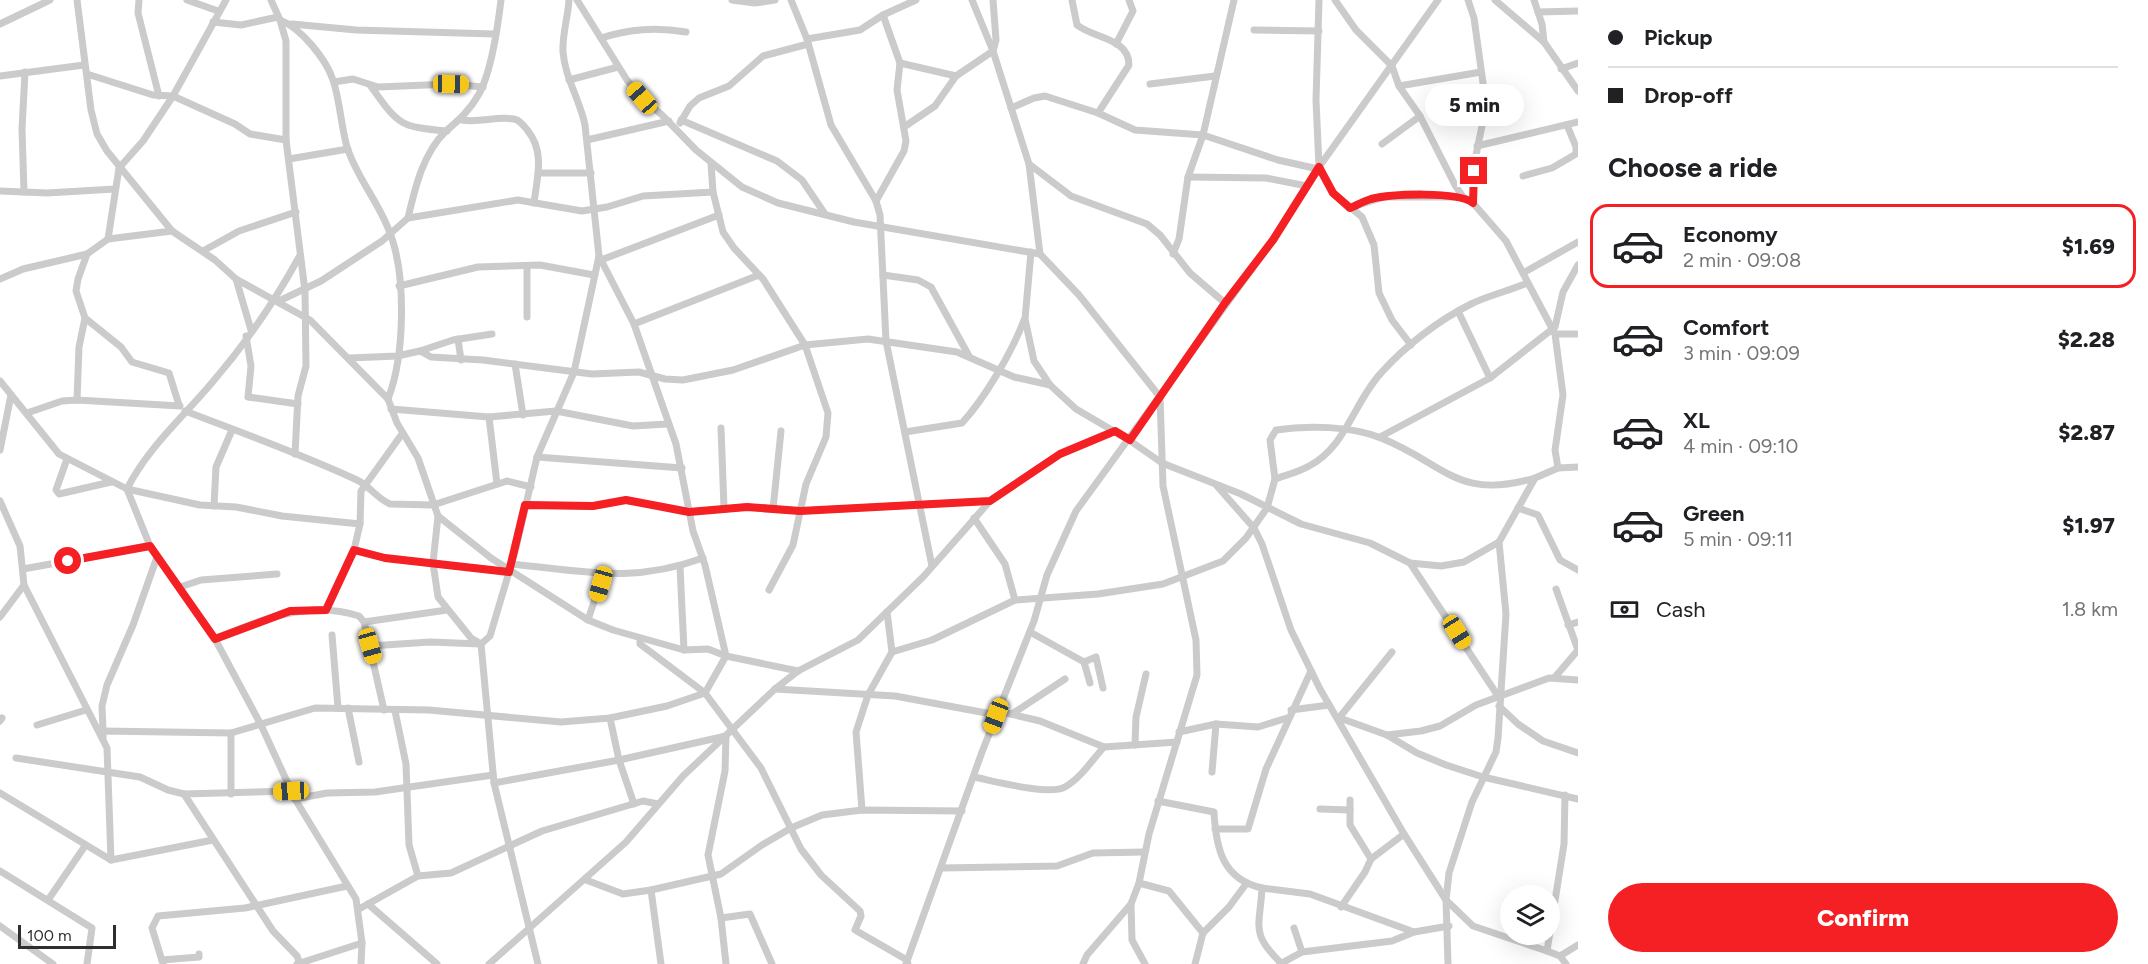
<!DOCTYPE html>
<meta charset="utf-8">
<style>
:root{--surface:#fff;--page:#f2f2f2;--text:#202124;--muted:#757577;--line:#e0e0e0;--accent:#f52024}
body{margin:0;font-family:Figtree,sans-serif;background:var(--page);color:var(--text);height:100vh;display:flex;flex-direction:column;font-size:22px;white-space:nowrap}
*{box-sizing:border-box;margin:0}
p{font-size:20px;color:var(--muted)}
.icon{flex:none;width:33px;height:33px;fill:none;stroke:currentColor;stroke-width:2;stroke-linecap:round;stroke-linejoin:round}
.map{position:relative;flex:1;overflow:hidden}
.sheet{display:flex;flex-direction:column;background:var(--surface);width:570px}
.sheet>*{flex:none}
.top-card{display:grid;align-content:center;height:132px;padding:0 30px;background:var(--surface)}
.fabs{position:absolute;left:1500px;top:885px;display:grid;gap:12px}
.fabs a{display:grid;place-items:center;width:60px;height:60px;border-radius:50%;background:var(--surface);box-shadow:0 6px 24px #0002;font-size:30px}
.scale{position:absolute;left:18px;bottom:15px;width:98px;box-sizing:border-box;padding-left:6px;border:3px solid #2e2e2e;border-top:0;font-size:16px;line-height:21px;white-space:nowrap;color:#2e2e2e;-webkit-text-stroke:4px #fff;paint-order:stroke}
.end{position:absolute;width:27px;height:27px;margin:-14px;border:8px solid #f52024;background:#fff;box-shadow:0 0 0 3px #fff}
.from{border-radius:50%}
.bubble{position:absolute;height:42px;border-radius:21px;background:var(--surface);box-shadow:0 6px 24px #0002;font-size:20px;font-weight:800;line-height:42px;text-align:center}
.car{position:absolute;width:18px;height:36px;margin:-18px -9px;border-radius:8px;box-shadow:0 0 4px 2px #0007;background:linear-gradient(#f5c518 24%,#345 0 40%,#f5c518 0 76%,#345 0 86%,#f5c518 0)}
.top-card b{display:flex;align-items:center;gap:21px;height:57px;font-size:22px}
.top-card b+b{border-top:2px solid var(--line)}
.top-card i{width:15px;height:15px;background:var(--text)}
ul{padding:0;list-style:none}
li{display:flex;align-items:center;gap:18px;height:84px;margin:0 12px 9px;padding:0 18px;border:3px solid transparent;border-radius:18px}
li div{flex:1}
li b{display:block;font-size:22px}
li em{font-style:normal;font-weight:800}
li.selected{border-color:var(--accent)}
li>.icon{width:54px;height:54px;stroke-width:1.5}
h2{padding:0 30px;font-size:27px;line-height:72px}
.pay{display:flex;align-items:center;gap:15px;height:66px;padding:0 30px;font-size:22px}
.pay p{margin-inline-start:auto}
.cta{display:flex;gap:12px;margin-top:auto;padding:12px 30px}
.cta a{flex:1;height:69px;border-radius:36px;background:var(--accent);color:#fff;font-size:24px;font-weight:800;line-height:69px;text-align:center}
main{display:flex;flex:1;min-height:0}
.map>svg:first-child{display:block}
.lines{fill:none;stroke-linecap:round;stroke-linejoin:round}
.minor{stroke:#cbcbcb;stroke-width:7}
.route{stroke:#f52024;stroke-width:8}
</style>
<main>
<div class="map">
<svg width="1578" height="964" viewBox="0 0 1578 964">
<rect width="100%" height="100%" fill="#fff"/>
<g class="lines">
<g class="minor">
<path d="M77 0 91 110 97 134 107 151 172 231 215 260 236 279 310 320 388 399 397 423 418 458 438 516 433 563 438 597 471 638 481 644"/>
<path d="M139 0 138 13 159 96"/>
<path d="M187 0 218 11"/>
<path d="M271 0 280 20 286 41V140L305 291 306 366 298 396 295 454"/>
<path d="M577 0 627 80 642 98 662 115 696 150 742 187 778 203 854 222 1040 254 1079 295 1160 397 1163 486 1196 640 1197 675 1149 834 1139 883 1131 904 1087 955 1083 964"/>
<path d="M732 0 755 3 775 0"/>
<path d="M791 0 807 39 831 125 876 201 880 215 886 341 932 566"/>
<path d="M972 0 993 51 1029 164 1071 196 1147 224 1160 235 1190 273 1225 303"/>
<path d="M1072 0 1077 25C1095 39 1129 38 1129 65L1098 113"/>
<path d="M1319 0 1316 100 1319 167 1333 193 1362 217 1374 245 1379 293 1392 320 1411 345"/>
<path d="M1335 0 1356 30 1392 66 1399 86 1420 116 1455 185 1463 197 1473 203 1506 241 1555 334 1563 395 1555 450 1558 468"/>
<path d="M1468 0 1474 18 1483 83V121L1475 160 1473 203"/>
<path d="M1495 0 1544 42 1578 91"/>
<path d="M1534 0 1542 24 1544 42"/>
<path d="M1538 12 1578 11"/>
<path d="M280 20C301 28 326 59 333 80 340 101 341 126 347 147 356 176 377 200 388 228 407 272 405 355 388 399"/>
<path d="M213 22 241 25 278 17"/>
<path d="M0 24 50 0"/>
<path d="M292 24 356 30 494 34"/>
<path d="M1254 30 1319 31"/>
<path d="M601 38C630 29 655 27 686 32"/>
<path d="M807 39 860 30 883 15 916 0"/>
<path d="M1116 44 1133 11 1129 0"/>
<path d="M900 63 956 76"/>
<path d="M1561 69 1578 63"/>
<path d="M87 74 153 95 173 96 235 124 250 134 286 140"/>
<path d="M0 76 84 65"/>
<path d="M569 80 618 67"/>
<path d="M334 82 353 79 378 87 451 84 483 87"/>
<path d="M1150 84 1215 76"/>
<path d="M370 85C398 124 398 127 447 131"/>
<path d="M1399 86 1481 72"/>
<path d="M1011 108 1034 98 1045 96 1098 113 1135 130 1203 135 1278 160 1318 169"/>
<path d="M462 120C479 123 497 116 514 119 520 120 524 126 528 131 545 152 537 178 534 203"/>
<path d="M681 120 777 161 802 180 825 214"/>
<path d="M680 123 690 106 699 98 729 86 763 56 808 44"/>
<path d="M904 127 935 106 956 76 993 51 996 40 993 0"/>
<path d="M587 140 669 121"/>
<path d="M1382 144 1420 116"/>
<path d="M1477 146 1578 122"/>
<path d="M289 159 348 149"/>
<path d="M711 163 713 192 723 232 734 248 763 279 805 345 828 413 826 437 806 484 793 545 769 590"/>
<path d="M1029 164 1040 254"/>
<path d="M539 173H591"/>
<path d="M1523 176 1552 168 1576 154V147L1567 125"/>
<path d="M1188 177 1266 178 1307 186"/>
<path d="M0 191 47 193 115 189"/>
<path d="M24 192 22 129 25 72"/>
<path d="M876 201 904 151 906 141 897 90 900 63 883 15"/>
<path d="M1349 208 1384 197H1463"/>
<path d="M408 218C415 188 423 153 446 131 460 119 470 110 479 94 491 72 498 25 501 0"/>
<path d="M172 231 108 239 87 254 78 279 76 291 85 318 121 347 132 362 169 373 179 405"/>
<path d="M108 239 119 168 143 141 173 96 226 0"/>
<path d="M203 251 239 231 296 212"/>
<path d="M1031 252 1025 319 1034 361 1050 385 1076 409 1129 440 1162 463 1241 494 1301 524 1370 543 1410 563 1441 566 1464 562 1499 542 1535 478 1558 468 1578 467"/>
<path d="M1173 254 1179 239 1188 177 1203 135 1234 0"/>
<path d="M299 257C275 301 243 347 210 385 181 419 147 449 127 489L150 546 215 639 261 725 295 799 356 899 362 943 361 964"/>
<path d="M601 260 719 215"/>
<path d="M1523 273 1578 242"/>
<path d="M883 275 918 280 931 287 969 356"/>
<path d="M0 279 23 269 87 254"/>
<path d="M236 279 251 330"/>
<path d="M399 286 478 267 540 265 594 275"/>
<path d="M279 301 321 281 382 241 408 218 518 200 582 211 607 207 643 196 713 192"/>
<path d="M1458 311 1490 378"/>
<path d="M527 317V266"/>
<path d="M634 324 759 275"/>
<path d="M1555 334H1578"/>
<path d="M246 336 251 366 248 397 298 404"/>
<path d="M458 339 461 360"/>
<path d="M420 351 453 340 492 334"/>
<path d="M350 358 397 356 420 351 431 357 483 360 592 374 639 372 665 379 683 380 733 370 805 345 868 339 957 352 1014 377 1050 385"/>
<path d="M515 364 523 415"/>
<path d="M0 381 59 454 127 489 200 505 236 507 282 516 360 524"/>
<path d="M77 400 79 347 85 318"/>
<path d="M391 409 489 417 556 411 633 426 667 424"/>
<path d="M185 411C243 433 301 454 357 480 370 486 376 498 390 504L433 505 507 481 531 487"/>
<path d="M27 413 62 401 77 400 180 406"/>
<path d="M489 417 497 484"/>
<path d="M721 428 724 508"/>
<path d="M905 432 962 423C985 398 1012 352 1024 320"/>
<path d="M1380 437 1490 378 1555 327 1563 292 1578 265"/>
<path d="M0 450 11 395"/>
<path d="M537 457 682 468"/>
<path d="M67 459 56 490 59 494 111 482"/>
<path d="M1275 479 1270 440 1276 430C1307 425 1352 426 1381 438 1446 464 1457 501 1535 478"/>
<path d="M1217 486 1254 528 1262 544 1291 630 1320 689 1404 834 1446 900 1473 926 1547 951 1560 956 1566 964"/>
<path d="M0 501 20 546 24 585 107 748 111 860"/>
<path d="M525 505 593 506 626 500 689 512 747 507 800 511 990 501"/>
<path d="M214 506 216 467 232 430"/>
<path d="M1518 508 1538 515 1560 560 1578 570"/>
<path d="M773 509 781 431"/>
<path d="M438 516 491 558 588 620 613 630 684 650 708 649 726 656 798 671"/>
<path d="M974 518 1005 564 1015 600"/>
<path d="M354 550 385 558 509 572"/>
<path d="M1410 563 1498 696"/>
<path d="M511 564C584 571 631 584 703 558"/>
<path d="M680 567 684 650"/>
<path d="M23 569 150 546"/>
<path d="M180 587 201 580 277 574"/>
<path d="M326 610 354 550 360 524 361 491 402 434"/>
<path d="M0 617 24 585"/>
<path d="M588 620 603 574"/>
<path d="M364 622 447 610"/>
<path d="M1568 625 1578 622"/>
<path d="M1030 632 1084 662 1090 683"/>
<path d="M332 635 338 708"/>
<path d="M215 639C262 619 308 600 359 616L364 622 384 710"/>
<path d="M640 639V644L705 693 761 768 801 849 821 875 860 911 861 916 855 930 907 960 908 964"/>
<path d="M481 644 494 783 538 964"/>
<path d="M370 646 430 642 481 644 490 636 515 552 537 457 574 372 599 256"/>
<path d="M892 652 932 640 1015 600 1098 594 1163 584 1223 561 1246 538 1267 508 1275 479C1286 475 1299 472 1309 466 1346 447 1354 402 1381 373 1405 346 1439 320 1471 304 1489 295 1509 291 1527 283"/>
<path d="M1084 662 1096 657 1103 688"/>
<path d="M1555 677 1578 650 1556 589"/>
<path d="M775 689 895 696 997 715"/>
<path d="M1499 706 1518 724 1543 741 1578 753"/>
<path d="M348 708 359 762"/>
<path d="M1291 710 1329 705"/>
<path d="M395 711 406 764 409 845 418 876"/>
<path d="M998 711 1040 721 1104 747 1177 742"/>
<path d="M1012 714 1065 679"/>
<path d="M1337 717 1387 735 1417 753 1446 765 1483 777 1578 799"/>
<path d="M610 718 619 760 634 804"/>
<path d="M1339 718 1392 652"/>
<path d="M0 721 2 718"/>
<path d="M37 725 86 710"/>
<path d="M103 731 102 706 107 685 133 625 157 557"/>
<path d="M1179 732 1216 724 1258 727 1287 718"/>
<path d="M231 733V794"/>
<path d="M1387 735 1421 731 1440 726 1476 705 1549 678 1578 680"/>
<path d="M103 738V731L231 733 315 708 429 710 561 722 610 718 667 706 705 693 726 656 705 565 693 531 676 444 634 324 599 256 585 125C580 100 565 78 563 52 562 35 568 17 569 0"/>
<path d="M1135 745 1136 717 1146 674"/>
<path d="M16 758 140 777 168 790 184 794 291 791"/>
<path d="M1212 772 1216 724"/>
<path d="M974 777C994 781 1049 796 1065 787 1081 778 1092 760 1104 747"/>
<path d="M494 783 619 760 726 736 725 771 708 855 721 918 726 964"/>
<path d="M0 793 111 860 213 840"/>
<path d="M184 794 273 931 297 956 300 964"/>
<path d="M295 799 327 793 375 792 493 775"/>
<path d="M1350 800V825L1371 859"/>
<path d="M1158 801 1214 812C1216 848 1222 879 1262 888 1260 927 1250 933 1281 963"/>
<path d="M1320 809 1350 810"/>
<path d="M862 810 856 732 868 695 892 652 887 612"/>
<path d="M1215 829H1248L1266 769 1311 671"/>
<path d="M941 868 1057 866 1093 853 1144 852"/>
<path d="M0 871 92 928 87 964"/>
<path d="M586 880 623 894 651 890 721 874 762 845 791 828 822 815 862 810 962 811"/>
<path d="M1139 883 1169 891 1203 933 1195 964"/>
<path d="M1262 888 1310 894 1414 932"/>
<path d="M651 890 661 964"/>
<path d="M48 900 85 846"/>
<path d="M368 904 437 964"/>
<path d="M1131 904 1132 940 1145 964"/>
<path d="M1341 907 1365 872 1371 859 1404 834"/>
<path d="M359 909 418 876 451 873 542 831 643 801 658 804"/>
<path d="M721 918 750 914 772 964"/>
<path d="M0 926 53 964"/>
<path d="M1294 928 1302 952"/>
<path d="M1203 933 1229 907 1246 884"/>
<path d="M1547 951 1564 844 1565 795"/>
<path d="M1560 956 1578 945"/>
<path d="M162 960 199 957V954"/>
<path d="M163 964 152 928 158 916 245 908 347 886"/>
<path d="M297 964 362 943"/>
<path d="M489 964 626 842 683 776 775 689 798 671 858 640 923 577 990 501 1060 454 1115 431"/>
<path d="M906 964 982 752 1034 621 1047 575 1076 511 1273 240 1319 167 1438 0"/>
<path d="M1280 964 1302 952 1392 941 1414 932 1449 926"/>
<path d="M1448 964 1446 900 1449 873 1472 802 1496 752 1498 738 1506 614 1499 542"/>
</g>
</g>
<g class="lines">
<path class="route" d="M68 561 150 546 215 639 290 611 326 610 354 550 385 558 509 572 525 505 593 506 626 500 689 512 747 507 800 511 990 501 1060 454 1115 431 1130 440 1225 303 1273 240 1319 167 1333 193 1350 208C1357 205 1364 201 1371 199 1391 194 1458 191 1473 203L1474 171"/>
</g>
</svg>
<div class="fabs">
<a><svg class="icon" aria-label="layers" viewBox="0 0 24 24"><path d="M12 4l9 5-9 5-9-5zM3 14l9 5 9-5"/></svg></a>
</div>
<div class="scale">100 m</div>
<i class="end from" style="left:68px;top:561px"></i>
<i class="end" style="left:1474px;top:171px"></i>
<div class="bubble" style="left:1425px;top:84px;width:99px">5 min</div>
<i class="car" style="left:451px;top:84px;rotate:91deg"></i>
<i class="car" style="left:642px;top:98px;rotate:319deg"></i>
<i class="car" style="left:601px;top:584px;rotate:196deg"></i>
<i class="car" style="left:1457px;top:632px;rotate:148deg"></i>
<i class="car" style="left:370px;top:646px;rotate:164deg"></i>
<i class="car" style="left:996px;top:716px;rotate:201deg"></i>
<i class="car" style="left:291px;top:791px;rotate:267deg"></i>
</div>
<section class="sheet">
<div class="top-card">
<b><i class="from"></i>Pickup</b>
<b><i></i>Drop-off</b>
</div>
<h2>Choose a ride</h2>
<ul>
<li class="selected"><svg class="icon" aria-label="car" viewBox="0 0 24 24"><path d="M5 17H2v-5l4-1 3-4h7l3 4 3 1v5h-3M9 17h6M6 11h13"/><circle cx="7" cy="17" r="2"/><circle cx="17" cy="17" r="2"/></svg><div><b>Economy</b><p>2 min · 09:08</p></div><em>$1.69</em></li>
<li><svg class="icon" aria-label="car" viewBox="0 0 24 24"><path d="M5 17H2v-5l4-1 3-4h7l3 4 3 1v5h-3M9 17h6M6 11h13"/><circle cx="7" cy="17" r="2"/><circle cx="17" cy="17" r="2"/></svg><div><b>Comfort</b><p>3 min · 09:09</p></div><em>$2.28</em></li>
<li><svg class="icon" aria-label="car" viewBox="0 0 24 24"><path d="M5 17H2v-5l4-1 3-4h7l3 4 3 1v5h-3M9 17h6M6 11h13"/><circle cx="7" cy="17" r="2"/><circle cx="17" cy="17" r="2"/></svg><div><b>XL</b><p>4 min · 09:10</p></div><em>$2.87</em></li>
<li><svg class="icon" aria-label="car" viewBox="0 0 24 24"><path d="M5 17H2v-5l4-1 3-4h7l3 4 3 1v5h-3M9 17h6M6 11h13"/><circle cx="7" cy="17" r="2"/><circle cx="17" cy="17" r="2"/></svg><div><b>Green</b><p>5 min · 09:11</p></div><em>$1.97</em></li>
</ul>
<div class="pay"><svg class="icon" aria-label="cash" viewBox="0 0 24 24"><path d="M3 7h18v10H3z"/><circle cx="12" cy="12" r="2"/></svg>Cash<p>1.8 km</p></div>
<div class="cta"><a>Confirm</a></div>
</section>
</main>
